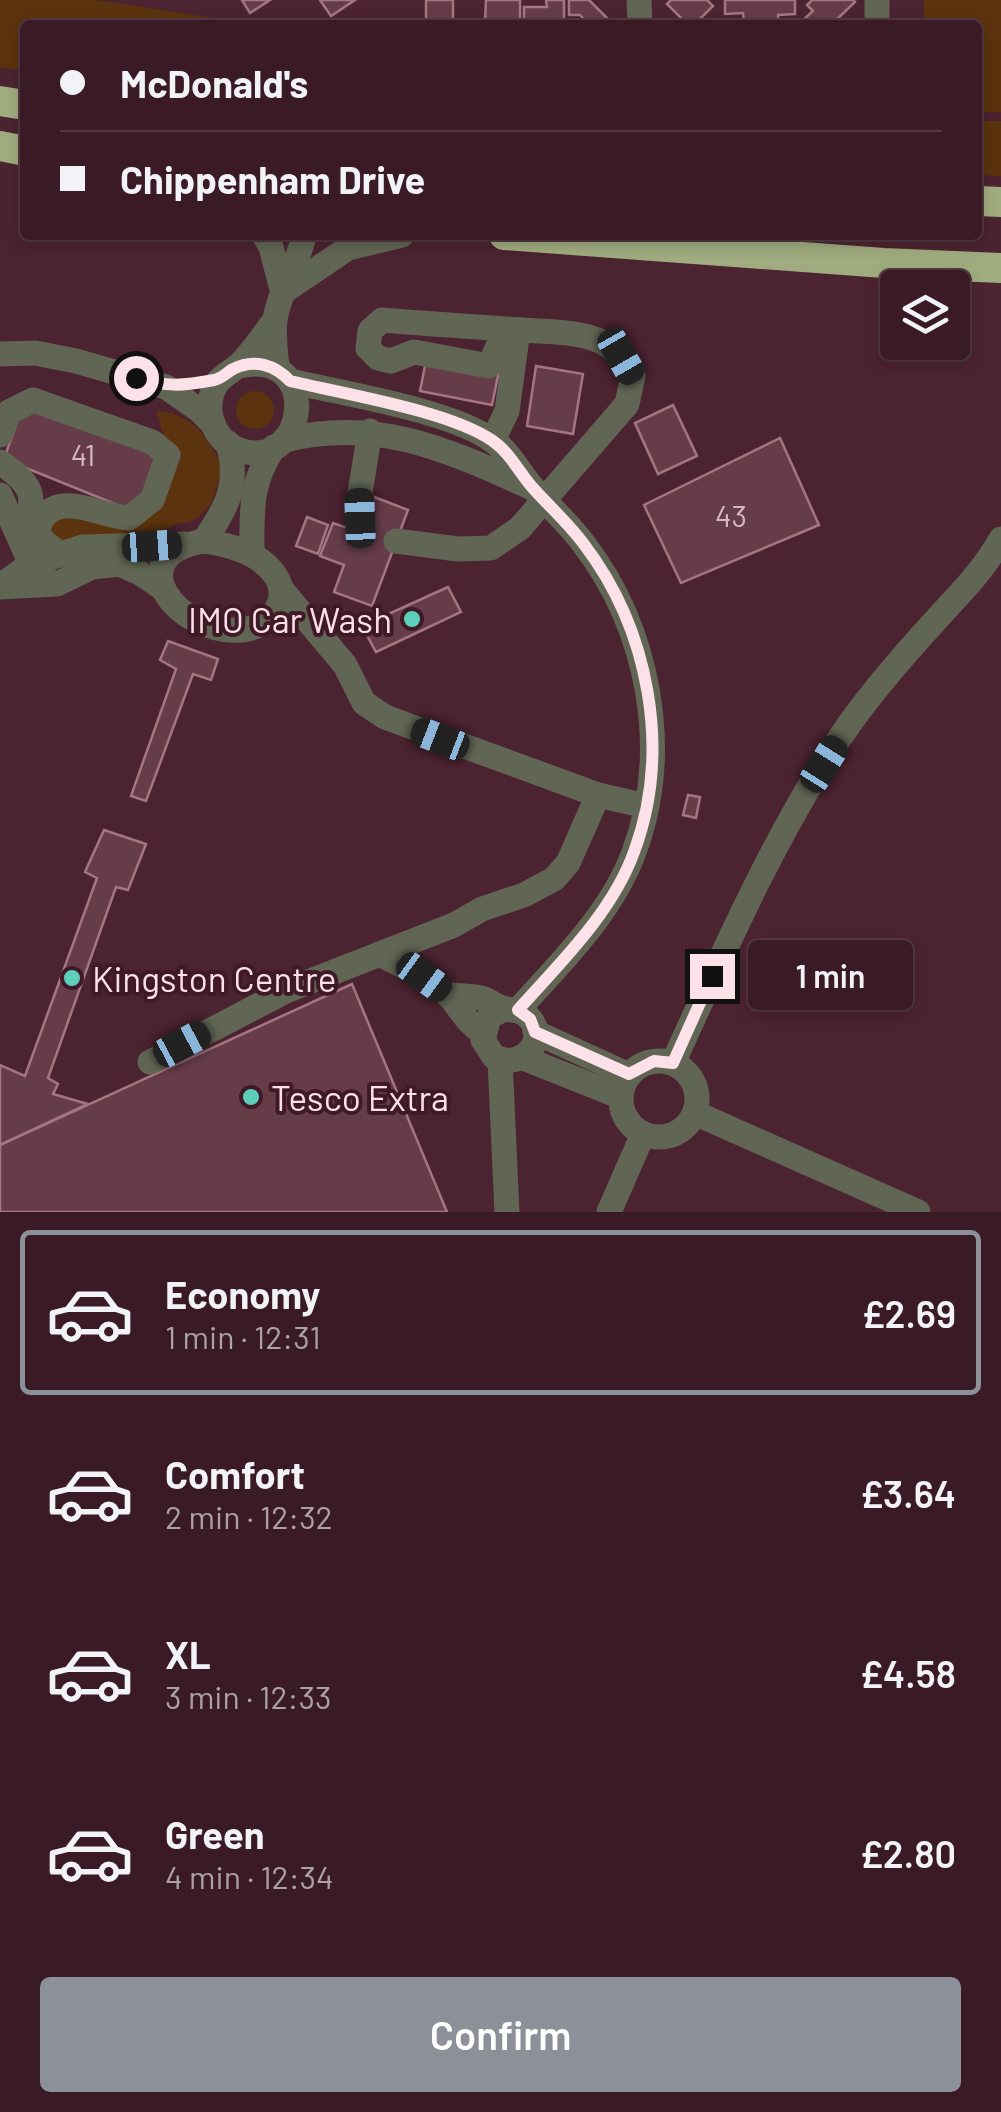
<!DOCTYPE html>
<meta charset="utf-8">
<style>
:root{--surface:#391a25;--page:#442732;--text:#f1f3f6;--muted:#aba1a7;--line:#533842;--accent:#8c9099}
body{margin:0;font-family:Barlow,sans-serif;background:var(--page);color:var(--text);height:100vh;display:flex;flex-direction:column;font-size:38px;white-space:nowrap}
*{box-sizing:border-box;margin:0}
p{font-size:32px;color:var(--muted)}
.icon{flex:none;width:55px;height:55px;fill:none;stroke:currentColor;stroke-width:2;stroke-linecap:round;stroke-linejoin:round}
.map{position:relative;height:1212px;overflow:hidden}
.panel{display:flex;flex-direction:column;background:var(--surface);flex:1}
.panel>*{flex:none}
.guide{position:absolute;left:20px;top:20px;width:962px;height:220px;border-radius:10px;box-shadow:0 5px 15px #0003,0 0 0 2px var(--line);display:grid;align-content:center;height:220px;padding:0 40px;background:var(--surface)}
.buttons{position:absolute;left:880px;top:270px;display:grid;gap:20px}
.buttons a{display:grid;place-items:center;width:90px;height:90px;border-radius:10px;background:var(--surface);box-shadow:0 5px 15px #0003,0 0 0 2px var(--line);font-size:50px}
.end{position:absolute;width:45px;height:45px;margin:-22px;border:12px solid #fce1e8;background:#111;box-shadow:0 0 0 5px #111}
.from{border-radius:50%}
.bubble{position:absolute;height:70px;border-radius:10px;background:var(--surface);box-shadow:0 5px 15px #0003,0 0 0 2px var(--line);font-size:32px;font-weight:600;line-height:70px;text-align:center}
.car{position:absolute;width:30px;height:60px;margin:-30px -15px;border-radius:12px;box-shadow:0 0 8px 2px #0007;background:linear-gradient(#222 24%,#8ab4d8 0 40%,#222 0 76%,#8ab4d8 0 86%,#222 0)}
.guide b{display:flex;align-items:center;gap:35px;height:95px;font-size:38px}
.guide b+b{border-top:2px solid var(--line)}
.guide i{width:25px;height:25px;background:var(--text)}
ul{padding:18px 0 0;list-style:none}
li{display:flex;align-items:center;gap:30px;height:165px;margin:0 20px 15px;padding:0 20px;border:5px solid transparent;border-radius:10px}
li div{flex:1}
li b{display:block;font-size:38px}
li em{font-style:normal;font-weight:600}
li.selected{border-color:var(--accent)}
li>.icon{width:90px;height:90px;stroke-width:1.5}
.primary-button{display:flex;gap:20px;margin-top:auto;padding:20px 40px}
.primary-button a{flex:1;height:115px;border-radius:10px;background:var(--accent);color:#fff;font-size:40px;font-weight:600;line-height:115px;text-align:center}
.map>svg:first-child{display:block}
.green{fill:#5b330e}
.building{fill:#663c49;stroke:#a57583;stroke-width:2.5}
.lines{fill:none;stroke-linecap:round;stroke-linejoin:round}
.minor-tunnel{stroke:#66404c;stroke-width:25;stroke-dasharray:25 12;stroke-linecap:butt}
.minor{stroke:#616654;stroke-width:25}
.highway{stroke:#a0ac7f;stroke-width:30}
.route{stroke:#fce1e8;stroke-width:12}
.poi-dot{fill:#5dceb9;stroke:#401927;stroke-width:4}
.labels{text-anchor:middle;dominant-baseline:central;stroke-width:8;stroke-linejoin:round;paint-order:stroke}
.number-label{font-size:30px;fill:#d6b8c0}
.poi-label{font-size:35px;fill:#fce1e8;stroke:#401927;text-anchor:start}
</style>
<div class="map">
<svg width="1001" height="1212" viewBox="0 0 1001 1212">
<rect width="100%" height="100%" fill="#4c2331"/>
<g class="green">
<path d="M0 0H96L259 25H25V71L0 67Z"/>
<path d="M924 0H1001V112H978V25H924Z"/>
<path d="M978 121H1001V176L978 175Z"/>
<circle cx="255" cy="410" r="19"/>
<path d="M156 411C192 412 210 438 222 470L212 502 198 518 189 522 175 524 155 536 62 544 46 525 53 514 111 524 164 437Z"/>
</g>
<g class="building">
<path d="M242 0H270L250 13Z"/>
<path d="M320 0H355L331 16Z"/>
<rect x="426" y="0" width="27" height="25"/>
<path d="M486 0H520V23H485Z"/>
<path d="M546 0H564V23L524 24V7H547Z"/>
<path d="M569 0H589L608 19V25H589L580 15H569Z"/>
<path d="M671 0H707L713 6 694 25H688L667 4Z"/>
<path d="M725 0H795V14L778 15V22L744 23 743 13 725 14Z"/>
<path d="M812 0H853L855 2 831 25H808L803 20 813 11 807 5Z"/>
<path d="M427 356 500 366 492 405 420 391Z"/>
<path d="M536 366 583 374 573 434 527 426Z"/>
<path d="M34 402 157 449 164 462 132 511 4 459 21 410Z"/>
<path d="M673 405 697 456 658 474 635 423Z"/>
<path d="M780 438 819 525 681 583 644 505Z"/>
<path d="M369 495 408 510 372 606 334 592 344 565 320 556 333 523 356 531Z"/>
<path d="M307 517 328 525 318 554 296 546Z"/>
<path d="M448 587 461 612 376 652 362 626Z"/>
<path d="M168 641 218 659 211 680 193 674 146 801 131 796 176 669 160 660Z"/>
<path d="M688 795 700 797 696 818 683 815Z"/>
<path d="M104 830 146 844 128 890 116 887 48 1078 58 1084 53 1094 88 1104 0 1145V1065L25 1076 97 878 85 872Z"/>
<path d="M352 984 447 1212H0V1145Z"/>
</g>
<g class="lines">
<path class="minor-tunnel" d="M361 518 396 541"/>
<g class="minor">
<path d="M639 0 640 25"/>
<path d="M877 0V25"/>
<path d="M264 235 271 247 283 293"/>
<path d="M286 290 348 248 402 235"/>
<path d="M0 354 35 353 76 361 166 387 199 410 213 424"/>
<path d="M239 366C325 347 307 477 237 449 212 439 202 406 217 383 224 374 233 371 241 363 253 351 264 334 275 320"/>
<path d="M277 369C276 354 273 336 275 320 279 291 298 266 304 235"/>
<path d="M290 381C344 394 450 410 493 441 510 452 519 472 532 487 549 506 568 523 583 543 649 629 672 750 634 852 612 913 560 963 518 1010"/>
<path d="M0 435 9 412 33 400 152 442 168 455 152 500 129 518C103 517 61 491 43 518 30 537 48 544 61 555"/>
<path d="M284 440C377 417 445 449 528 486"/>
<path d="M493 440 507 411 518 330"/>
<path d="M0 462C33 485 39 496 21 533"/>
<path d="M0 495 31 564 43 570"/>
<path d="M361 518 360 493 370 431"/>
<path d="M204 541C229 545 255 551 272 571 295 598 271 627 242 630 175 635 118 555 204 541Z"/>
<path d="M204 541C227 506 240 486 228 443"/>
<path d="M396 541 458 549 491 548 520 528 627 404 633 376C625 362 617 349 602 342 579 331 548 332 523 330 476 327 429 324 382 320L370 331 368 348 378 358 391 361 414 352 489 366 506 329"/>
<path d="M252 555C252 513 249 484 274 447"/>
<path d="M0 586 31 564 83 547 184 544"/>
<path d="M0 587 57 584 92 567 119 564 140 573 162 588"/>
<path d="M282 590 345 665 364 703 385 717 598 795 646 806"/>
<path d="M379 954C402 966 433 977 450 997 462 1011 466 1022 483 1033"/>
<path d="M449 995C459 996 471 996 481 998 489 1000 495 1006 503 1008 511 1011 518 1009 526 1015 551 1036 525 1071 494 1057L483 1040 489 1017 504 1009"/>
<path d="M535 1032 629 1075"/>
<path d="M523 1058 621 1097"/>
<path d="M500 1060 507 1212"/>
<circle cx="659" cy="1099" r="38"/>
<path d="M150 1062 288 990 454 925 482 909 524 895 554 879 568 863 598 795"/>
<path d="M673 1063C723 953 772 841 839 739 867 697 901 658 935 621 962 591 980 575 1001 539"/>
<path d="M695 1113 918 1212"/>
<path d="M609 1212 643 1134"/>
</g>
<g class="highway">
<path d="M0 101 25 105"/>
<path d="M0 146 25 151"/>
<path d="M978 201 1001 202"/>
<path d="M504 235 884 263 1001 268"/>
</g>
</g>
<g class="lines">
<path class="route" d="M136 378C167 387 182 386 214 380 223 378 226 373 233 369 254 358 275 365 290 381 344 394 450 411 493 441 510 453 519 472 532 487 549 506 568 523 583 543 649 629 672 750 634 852 612 913 560 963 518 1010L530 1019 535 1032 629 1074 654 1061 673 1063 712 976"/>
</g>
<g class="poi-dot">
<circle cx="412" cy="619" r="10"/>
<circle cx="72" cy="978" r="10"/>
<circle cx="251" cy="1097" r="10"/>
</g>
<g class="labels">
<g class="number-label">
<text x="83" y="454">41</text>
<text x="731" y="515">43</text>
</g>
<g class="poi-label">
<text x="392" y="619" text-anchor="end">IMO Car Wash</text>
<text x="92" y="978">Kingston Centre</text>
<text x="271" y="1097">Tesco Extra</text>
</g>
</g>
</svg>
<div class="buttons">
<a><svg class="icon" aria-label="layers" viewBox="0 0 24 24"><path d="M12 4l9 5-9 5-9-5zM3 14l9 5 9-5"/></svg></a>
</div>
<i class="end from" style="left:136px;top:378px"></i>
<i class="end" style="left:712px;top:976px"></i>
<div class="bubble" style="left:748px;top:940px;width:165px">1 min</div>
<i class="car" style="left:621px;top:356px;rotate:150deg"></i>
<i class="car" style="left:360px;top:518px;rotate:358deg"></i>
<i class="car" style="left:152px;top:546px;rotate:86deg"></i>
<i class="car" style="left:440px;top:739px;rotate:291deg"></i>
<i class="car" style="left:824px;top:764px;rotate:32deg"></i>
<i class="car" style="left:424px;top:977px;rotate:126deg"></i>
<i class="car" style="left:182px;top:1044px;rotate:62deg"></i>
<div class="guide">
<b><i class="from"></i>McDonald's</b>
<b><i></i>Chippenham Drive</b>
</div>
</div>
<section class="panel">
<ul>
<li class="selected"><svg class="icon" aria-label="car" viewBox="0 0 24 24"><path d="M5 17H2v-5l4-1 3-4h7l3 4 3 1v5h-3M9 17h6M6 11h13"/><circle cx="7" cy="17" r="2"/><circle cx="17" cy="17" r="2"/></svg><div><b>Economy</b><p>1 min · 12:31</p></div><em>£2.69</em></li>
<li><svg class="icon" aria-label="car" viewBox="0 0 24 24"><path d="M5 17H2v-5l4-1 3-4h7l3 4 3 1v5h-3M9 17h6M6 11h13"/><circle cx="7" cy="17" r="2"/><circle cx="17" cy="17" r="2"/></svg><div><b>Comfort</b><p>2 min · 12:32</p></div><em>£3.64</em></li>
<li><svg class="icon" aria-label="car" viewBox="0 0 24 24"><path d="M5 17H2v-5l4-1 3-4h7l3 4 3 1v5h-3M9 17h6M6 11h13"/><circle cx="7" cy="17" r="2"/><circle cx="17" cy="17" r="2"/></svg><div><b>XL</b><p>3 min · 12:33</p></div><em>£4.58</em></li>
<li><svg class="icon" aria-label="car" viewBox="0 0 24 24"><path d="M5 17H2v-5l4-1 3-4h7l3 4 3 1v5h-3M9 17h6M6 11h13"/><circle cx="7" cy="17" r="2"/><circle cx="17" cy="17" r="2"/></svg><div><b>Green</b><p>4 min · 12:34</p></div><em>£2.80</em></li>
</ul>
<div class="primary-button"><a>Confirm</a></div>
</section>
